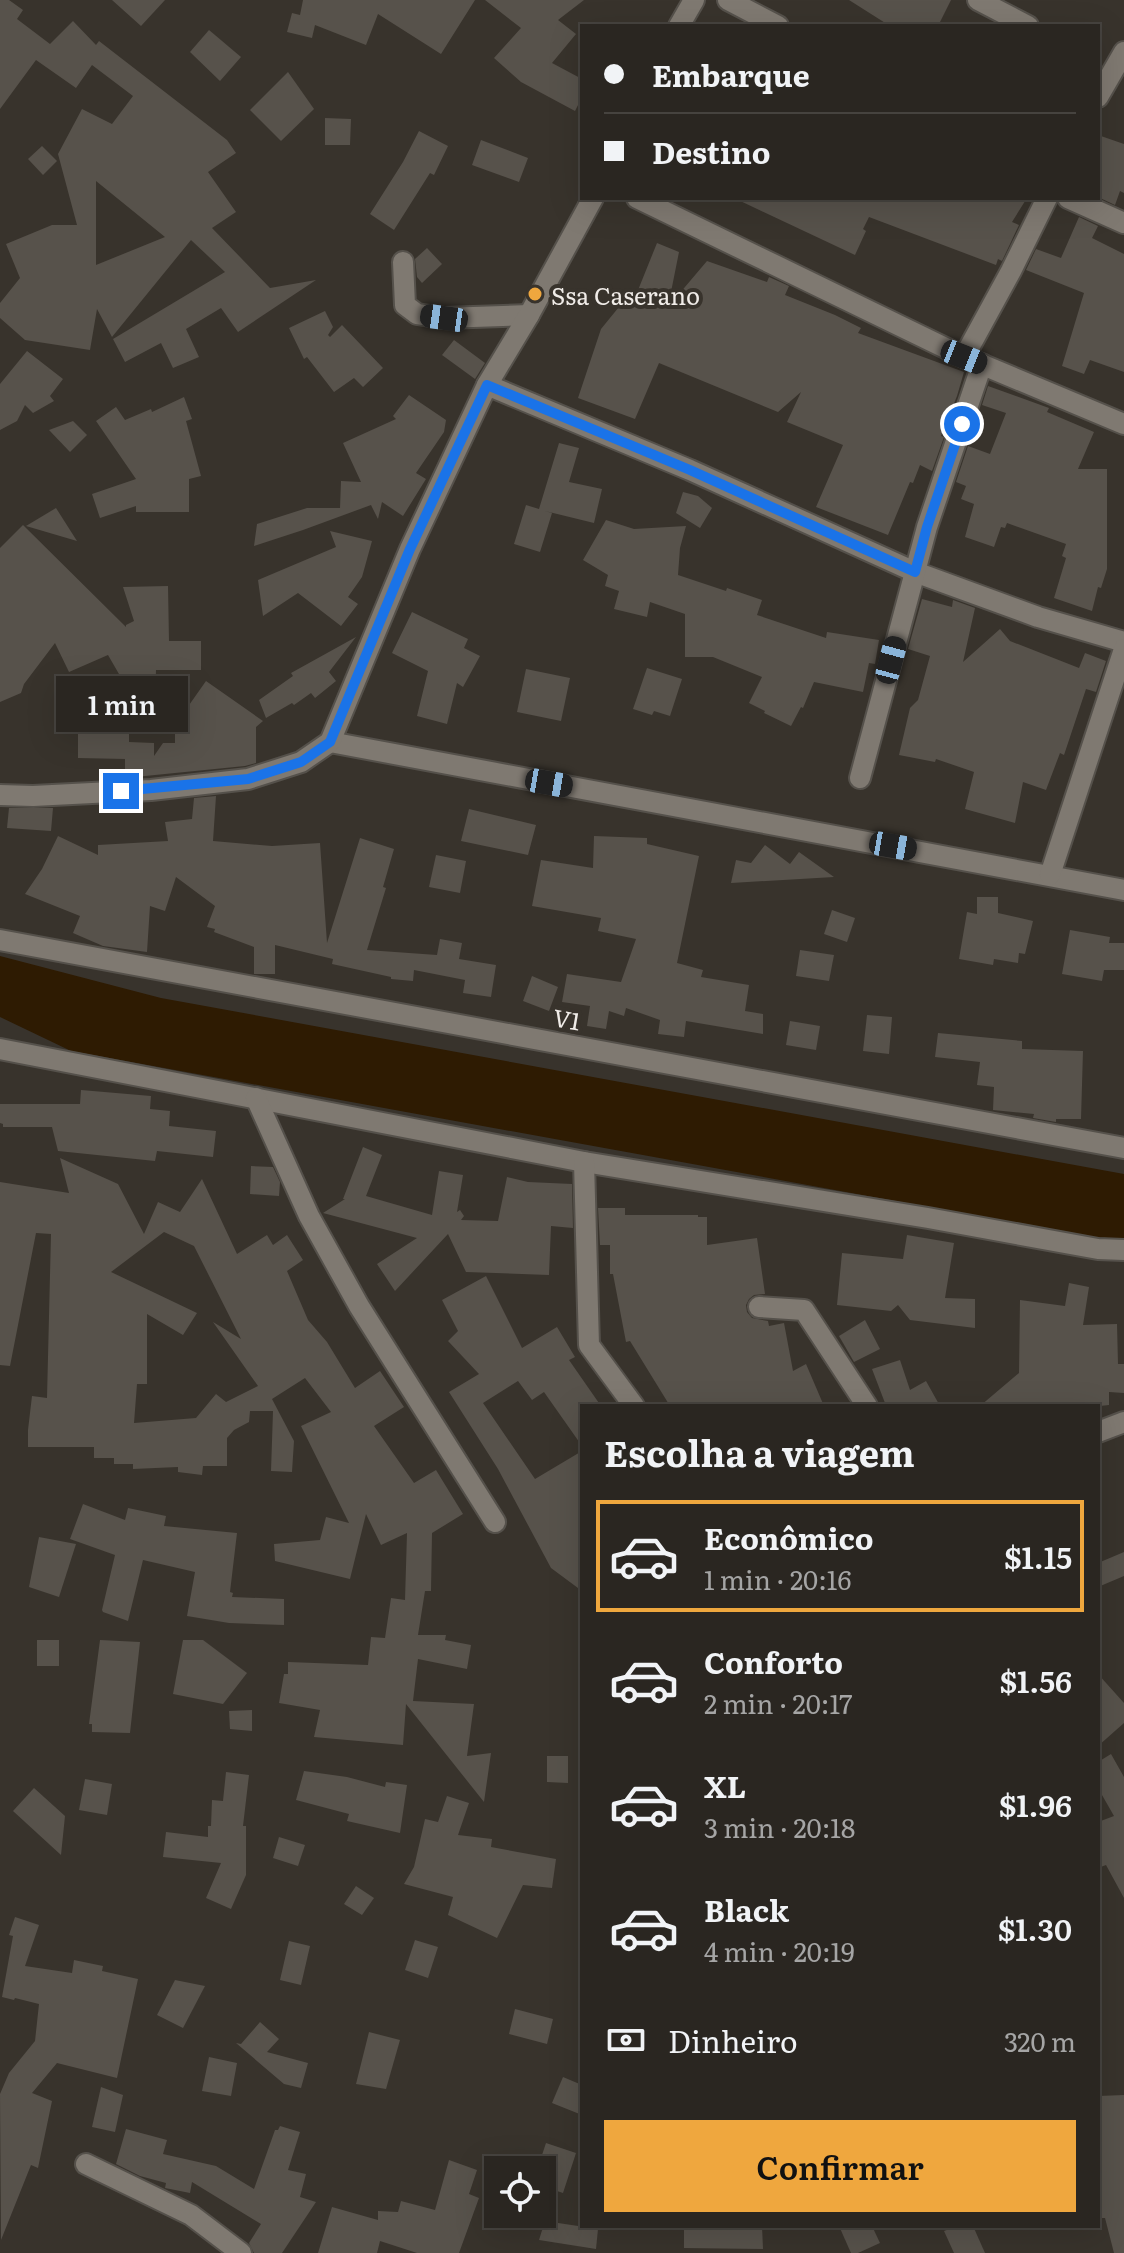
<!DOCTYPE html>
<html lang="pt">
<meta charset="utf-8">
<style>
:root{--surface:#2a2621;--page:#322e2a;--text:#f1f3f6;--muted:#a5a5a5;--line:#46433f;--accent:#efa73e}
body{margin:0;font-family:Literata,serif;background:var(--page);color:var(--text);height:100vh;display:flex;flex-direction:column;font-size:30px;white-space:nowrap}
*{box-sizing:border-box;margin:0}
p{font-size:26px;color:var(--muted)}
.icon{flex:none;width:44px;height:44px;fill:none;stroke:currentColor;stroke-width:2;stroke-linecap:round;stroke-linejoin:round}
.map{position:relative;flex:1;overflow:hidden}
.side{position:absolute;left:580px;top:1404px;width:520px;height:824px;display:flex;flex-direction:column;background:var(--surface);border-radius:0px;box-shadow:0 8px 32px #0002,0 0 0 2px var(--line)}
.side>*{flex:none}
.banner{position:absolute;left:580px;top:24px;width:520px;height:176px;border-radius:0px;box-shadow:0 8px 32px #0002,0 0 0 2px var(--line);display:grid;align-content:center;height:176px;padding:0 24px;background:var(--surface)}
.tools{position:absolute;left:484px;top:2156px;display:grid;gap:16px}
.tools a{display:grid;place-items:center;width:72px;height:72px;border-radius:0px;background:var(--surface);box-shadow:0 8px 32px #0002,0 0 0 2px var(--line);font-size:40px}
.end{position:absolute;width:36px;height:36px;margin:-18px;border:10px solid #1a73e8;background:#fff;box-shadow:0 0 0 4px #fff}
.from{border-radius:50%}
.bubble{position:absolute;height:56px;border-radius:0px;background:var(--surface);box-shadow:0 8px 32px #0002,0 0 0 2px var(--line);font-size:26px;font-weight:600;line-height:56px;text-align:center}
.car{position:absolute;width:24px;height:48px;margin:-24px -12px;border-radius:10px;box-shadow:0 0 6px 2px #0007;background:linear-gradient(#222 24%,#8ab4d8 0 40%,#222 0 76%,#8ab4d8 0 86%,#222 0)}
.banner b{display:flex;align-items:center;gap:28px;height:76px;font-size:30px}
.banner b+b{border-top:2px solid var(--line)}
.banner i{width:20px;height:20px;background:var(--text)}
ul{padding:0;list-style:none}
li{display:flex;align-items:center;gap:24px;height:112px;margin:0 16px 12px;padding:0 8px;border:4px solid transparent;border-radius:0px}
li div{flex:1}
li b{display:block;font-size:30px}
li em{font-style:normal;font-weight:600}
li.selected{border-color:var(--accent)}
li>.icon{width:72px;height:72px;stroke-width:1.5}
h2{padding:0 24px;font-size:36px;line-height:96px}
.pay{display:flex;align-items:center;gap:20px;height:88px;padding:0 24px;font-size:30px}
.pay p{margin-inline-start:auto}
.cta{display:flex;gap:16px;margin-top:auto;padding:16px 24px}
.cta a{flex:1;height:92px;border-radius:0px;background:var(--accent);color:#111;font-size:32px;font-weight:600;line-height:92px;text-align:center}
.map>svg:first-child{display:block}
.water{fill:#2e1b02}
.building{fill:#57524b;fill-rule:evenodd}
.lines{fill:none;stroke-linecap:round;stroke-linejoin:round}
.street-casing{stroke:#55514b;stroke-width:24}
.street{stroke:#7f7971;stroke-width:20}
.route{stroke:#1a73e8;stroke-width:10}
.poi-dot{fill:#efa73e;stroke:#38332c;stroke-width:3}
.labels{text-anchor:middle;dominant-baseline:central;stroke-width:8;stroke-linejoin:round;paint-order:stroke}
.poi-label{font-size:24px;fill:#f0ece8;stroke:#38332c;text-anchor:start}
.street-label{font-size:24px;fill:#f0ece8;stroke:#38332c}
</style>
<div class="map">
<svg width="1124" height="2253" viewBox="0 0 1124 2253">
<rect width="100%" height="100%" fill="#38332c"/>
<path class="water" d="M0 956 161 998 1124 1174V1239L1093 1237 71 1051 0 1017Z"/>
<g class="building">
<path d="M0 0H9L23 10 17 19 50 44 73 21 96 45 99 41 227 140 236 153 208 172 236 212 212 228 270 288 316 280 238 332 221 308 186 329 199 357 173 368 161 343 125 362 113 339 225 272 191 240 112 337 97 309 90 350 25 340 0 318V303L20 278 6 244 52 225H77L58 154 82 109 112 124 133 96 92 65 76 88 36 60 0 109ZM96 181 165 237 96 265Z"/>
<path d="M112 0H165L141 26Z"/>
<path d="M303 0H475L441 54 378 14 366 45 315 25 312 38 287 32 292 13 300 15Z"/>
<path d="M485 0H584L558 20 576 34 552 63 582 79V97L575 111 521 82 494 58 521 28Z"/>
<path d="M849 0H951L938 26H890Z"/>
<path d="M209 30 241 57 220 81 190 52Z"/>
<path d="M288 72 314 109 281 141 250 110Z"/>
<path d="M325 118 351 119 350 145H325Z"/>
<path d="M419 131 448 146 434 175 430 173 394 230 370 214 403 162Z"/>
<path d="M1098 135 1124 144V193L1120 191 1115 205 1098 197Z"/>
<path d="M481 140 528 158 519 182 472 165Z"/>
<path d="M42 146 57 161 43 175 28 159Z"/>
<path d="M734 198H1027L1012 222 1019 225 1002 261 998 259 996 265 869 217 863 229 866 231 855 255Z"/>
<path d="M1079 217 1098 226 1092 238 1124 254V372L1090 360 1084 374 1062 366 1084 293 1026 270 1036 249 1061 258Z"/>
<path d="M657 243 679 252 668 307 707 261 767 282 769 277 789 286 785 295 835 315 861 328 858 333 964 372 957 396 941 436 944 437 932 471 920 465 913 483 910 482 888 535 816 507 843 445 787 422 801 392 778 412 659 363 635 419 578 398 601 329 623 302 632 305Z"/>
<path d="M427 248 442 264 422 283 417 277 415 259Z"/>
<path d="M325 311 333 327 328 335 330 337 342 325 383 368 363 387 354 378 334 392 307 357 304 359 289 328Z"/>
<path d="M454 340 485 363 475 379 442 355Z"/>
<path d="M27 351 63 379 50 396 54 401 33 413 25 405 17 421 0 430V384Z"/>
<path d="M988 386 1049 408 1047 412 1094 432 1078 469H1107V569L1101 588 1098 587 1092 611 1054 598 1066 558 1062 556 1066 544 1007 523 1005 528 1001 527 994 547 965 537 974 504 961 499 966 486 956 482 968 446 990 454 1006 413 982 405Z"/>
<path d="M409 395 446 420 444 432 416 473 426 479 403 516 382 502 378 519 371 505 303 530 254 546 257 524 307 508H340L341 481 361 482 343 443 396 419 393 416Z"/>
<path d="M184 397 192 419 186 421 201 476 189 479V512H136V506L100 518 92 494 136 479 96 421 116 407 125 420 151 409 152 412Z"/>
<path d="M73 421 87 435 70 452 49 430Z"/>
<path d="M559 443 579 448 569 482 602 489 594 523 545 511 552 513 540 552 514 544 526 505 539 509Z"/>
<path d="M683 492 698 496 712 508 700 528 676 513Z"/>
<path d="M56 508 77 541 26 526Z"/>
<path d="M606 520 634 529 686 526 680 548 678 575 726 591 727 588 762 600 757 615 826 638 827 632 879 640 875 664 869 663 863 692 814 682 803 708 801 707 791 726 764 713 765 711 749 703 762 677 713 657H685V614L650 602 647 617 614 609 619 591 605 586 608 575 583 560Z"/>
<path d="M23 525 126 627V625L134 621 123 587 168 586 169 641H201V670H156L155 701 134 700 108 655 69 672 55 643 24 684 21 693 0 702V548Z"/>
<path d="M330 531 372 541 362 577 348 597 358 604 341 626 298 593 263 616 258 580 336 547Z"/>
<path d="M922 599 952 607 953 600 975 608 963 662 1000 629 1010 641 1079 668 1085 653 1106 661 1096 692 1086 689 1064 755 1060 753 1046 790 1023 782 1015 823 965 809 974 772 936 759 935 762 899 755 910 708 918 700 930 656 908 649Z"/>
<path d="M412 612 468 639 464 648 480 656 463 687 457 683 447 724 417 716 428 671 392 653Z"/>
<path d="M356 637 329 672 336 681 315 698 311 693 294 705 292 703 266 718 259 700 293 676 291 673Z"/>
<path d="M647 668 682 679 670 716 654 711 652 715 633 709Z"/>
<path d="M526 669 570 678 561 721 517 712Z"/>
<path d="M206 681 263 721 256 727V763L245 766 125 778V759L78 758V707H129V742L154 743V756L163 743H175V725Z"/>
<path d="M216 796 213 841 272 846 320 843 327 943 360 838 394 849 383 887 386 888 367 950 437 955 440 939 462 943 459 959 496 965 491 997 463 993 465 980 414 970 413 981 391 979V977L332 964 333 959 275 945V974H254V947L214 932 215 929 207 927 215 906 176 877 165 911 150 906 147 952 103 946 73 933 80 916 25 894 42 869 58 836 98 855V845L168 841 165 822 192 819 194 798Z"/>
<path d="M9 808H53L51 831 7 828Z"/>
<path d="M469 809 536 825 528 855 461 841Z"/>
<path d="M594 836 647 838V844L699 856 677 963 703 970 701 977 749 985 745 1011 763 1014V1034L686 1021 684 1037 658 1034 660 1020 626 1008 624 1016 609 1011 606 1029 587 1026 590 1006 562 1002 567 974 621 982 636 939 598 931 601 918 532 906 541 860 593 868Z"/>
<path d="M765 845 790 864 799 852 834 877 731 883 736 860 751 863Z"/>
<path d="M436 855 466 861 460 893 429 887Z"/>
<path d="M977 897H998V913L1033 921 1025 954 1019 953 1018 963 994 959 993 965 959 959 967 912 977 914Z"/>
<path d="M832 910 855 918 847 942 824 934Z"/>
<path d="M1070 930 1110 937 1109 943H1124V970H1104L1102 981 1062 974Z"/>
<path d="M800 950 834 955 829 981 796 976Z"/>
<path d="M532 976 558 987 549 1011 523 1001Z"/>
<path d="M867 1015 892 1017 889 1054 863 1051Z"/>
<path d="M790 1021 820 1026 816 1050 786 1045Z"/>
<path d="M938 1033 1022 1041V1049L1083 1051 1081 1119H1056V1122L1033 1118 1034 1114 993 1110 994 1087 977 1085 980 1062 935 1057Z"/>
<path d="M81 1090 151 1096 150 1109 170 1111 169 1126 216 1131 213 1157 157 1151 155 1161 58 1151 52 1127H3V1124L0 1123V1104H80Z"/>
<path d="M363 1147 382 1155 366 1196 432 1215 439 1171 463 1175 457 1212 460 1210 464 1216 461 1220 498 1221 507 1177 528 1182 572 1184 573 1228 551 1226 549 1275 466 1272 448 1234 395 1291 377 1264 417 1238 323 1213 345 1199H343Z"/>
<path d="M60 1158 118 1184 144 1234 158 1202 180 1212 202 1179 237 1254 267 1235 273 1245 287 1235 303 1260 287 1271 308 1320 327 1342 355 1388 380 1371 404 1407 374 1426 414 1483 436 1470 463 1514 432 1533 431 1591H425L418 1635H446L445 1640 471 1645 467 1669 418 1659 413 1701 474 1704 467 1756 491 1753 484 1802 406 1704 403 1745 314 1737 320 1710 279 1703 284 1674H288V1662L368 1665 371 1637 385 1638 391 1598 405 1600 407 1533 381 1545 366 1514 350 1579 275 1561 274 1544 320 1540 326 1517 349 1523 301 1426 331 1412 305 1378 272 1399 294 1441 292 1472 271 1471 273 1411H250L249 1422 234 1430 227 1438V1466H203L202 1475 178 1472V1467L133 1469V1464H114V1458H94V1447H28V1430L32 1396 47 1398 51 1234 36 1233 10 1366 0 1365V1182L69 1193ZM164 1232 194 1246 241 1339 213 1322 258 1386 226 1402 216 1394 196 1418 134 1423 137 1384H147V1314L183 1335 197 1313 111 1272Z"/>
<path d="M251 1166 273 1167 280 1182 279 1196 250 1194Z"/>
<path d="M598 1208H625V1215H698V1217H707V1245L757 1238 765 1294 754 1295 749 1299 746 1305 747 1312 752 1318 768 1321 769 1326 784 1323 793 1371 806 1364 824 1406H670L630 1341 626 1342 613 1274H610V1245H600Z"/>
<path d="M907 1235 954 1243 945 1298 975 1299V1328L910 1320 898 1305 891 1311 837 1305 842 1253 903 1259Z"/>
<path d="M486 1276 522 1348 557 1327 575 1357 569 1360 601 1406H582V1446L544 1392 532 1400 518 1381 483 1403 535 1479 582 1451V1591L551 1568 498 1469 449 1392 479 1374 448 1341 458 1331 442 1300Z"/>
<path d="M1069 1283 1089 1287 1083 1325 1117 1324 1118 1364H1124V1393L1109 1392V1405L1100 1406H980L1019 1373 1020 1300 1065 1306Z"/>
<path d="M865 1320 880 1349 854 1362 839 1336Z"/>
<path d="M900 1360 910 1390 926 1381 940 1406H880L885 1403 872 1369Z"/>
<path d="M83 1504 125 1520 128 1508 166 1516 164 1526 237 1533 230 1592 233 1593 232 1597 284 1599V1625L229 1623 187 1616 195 1572 143 1560 128 1621 103 1612 102 1610 115 1555 70 1539Z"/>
<path d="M39 1537 76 1544 59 1597 29 1587Z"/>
<path d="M1124 1552V1576L1098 1587V1563Z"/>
<rect x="37" y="1640" width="22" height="26"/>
<path d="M100 1640 140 1642 130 1733 92 1732V1724H89Z"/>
<path d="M183 1640H203L247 1673 223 1704 173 1694Z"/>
<path d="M1098 1674 1124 1703V1723L1098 1746Z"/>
<path d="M252 1710V1731L230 1729 229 1711Z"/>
<path d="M1111 1754 1124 1777V1898L1106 1865 1098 1868V1822L1114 1816 1098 1788V1762Z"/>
<path d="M547 1756H568V1783L547 1782Z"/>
<path d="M304 1771 347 1777 385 1787 386 1782 407 1785 400 1833 347 1821 349 1814 296 1800Z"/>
<path d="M226 1772 249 1775 243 1826H246V1875L231 1909 206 1898 221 1863 163 1857 166 1832 208 1837V1826H211L212 1800 223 1801Z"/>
<path d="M85 1779 112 1784 107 1815 79 1810Z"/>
<path d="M34 1788 65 1816 61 1855 13 1811Z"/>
<path d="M447 1796 469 1803 458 1835 492 1839 491 1847 556 1859 552 1888 523 1885 497 1938 448 1915 453 1897 404 1884 414 1867 425 1819 438 1822Z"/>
<path d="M279 1837 305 1845 298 1866 273 1858Z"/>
<path d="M356 1886 374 1898 362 1915 344 1904Z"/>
<path d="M15 1917 39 1925 25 1966 72 1973 74 1960 103 1966 102 1971 138 1979 117 2078 57 2063 32 2093 52 2101 38 2168 31 2165 1 2240 0 2094 9 2073 35 2041 39 2004 15 1998 14 2000 2 1997 13 1936 9 1935Z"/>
<path d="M415 1940 438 1947 428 1978 405 1970Z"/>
<path d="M289 1941 310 1946 301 1985 280 1980Z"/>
<path d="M175 1980 205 1986 183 2028 157 2015Z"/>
<path d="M515 2009 553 2019 547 2044 509 2034Z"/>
<path d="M260 2022 279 2039 267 2052 308 2063 301 2088 284 2084 236 2043 241 2044Z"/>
<path d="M369 2032 400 2040 386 2089 356 2084Z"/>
<path d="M209 2057 237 2063 231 2096 202 2091Z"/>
<path d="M563 2077 582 2085V2115L552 2103Z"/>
<path d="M101 2087 123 2095 115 2132 92 2127Z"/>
<path d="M1124 2095V2253H1114L1105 2218H1098V2096Z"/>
<path d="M280 2126 300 2132 288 2170 306 2174 300 2197 316 2202 282 2253H254L249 2243 261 2224 192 2182 190 2193 165 2188 166 2183 140 2176 116 2164 126 2129 167 2140 163 2154 216 2166 254 2189 275 2130H278Z"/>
<path d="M546 2143 576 2153 563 2193 542 2186V2170H537Z"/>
<path d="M449 2160 477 2170 469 2194 479 2198 459 2253H417L380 2241 377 2253H318L332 2207 378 2220V2211L398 2212 401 2201 435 2210Z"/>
<path d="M545 2221 598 2229 596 2249 539 2240Z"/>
<path d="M684 2226H762L763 2249 684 2248Z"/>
<path d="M839 2226H872L880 2243 858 2253H851Z"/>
<path d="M957 2226H973L985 2253H954L944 2231Z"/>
</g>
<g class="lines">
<defs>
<g id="street">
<path d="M728 0 778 26"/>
<path d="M978 0 1028 26"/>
<path d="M679 26 694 0"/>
<path d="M1098 97 1124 52"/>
<path d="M637 198 964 357 1124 424"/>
<path d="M1068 198 1124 223"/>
<path d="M403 262 405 305 417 314 444 318 529 315"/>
<path d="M964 357 1011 271 1047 198"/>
<path d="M487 385 690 470 915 572 1038 617 1124 642"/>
<path d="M330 742 1124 890"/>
<path d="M860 778 927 527 982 364"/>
<path d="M0 795 33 796 151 790 248 779 301 762 330 742 410 549 487 385 529 315 593 198"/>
<path d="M1050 875 1124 649"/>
<path d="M0 940 1124 1148"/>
<path d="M0 1049 584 1162 928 1218 1098 1249 1124 1250"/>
<path d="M256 1098 309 1216 359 1306 495 1522"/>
<path d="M584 1162 589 1345 634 1406"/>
<path d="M759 1307 804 1310 867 1406"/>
<path d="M1098 1432 1124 1422"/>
<path d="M86 2164 191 2215 241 2253"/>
</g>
</defs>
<use href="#street" class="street-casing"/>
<use href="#street" class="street"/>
</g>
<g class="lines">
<path class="route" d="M121 791 248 779 301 762 330 742 410 549 487 385 690 470 915 572 927 527 962 424"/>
</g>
<circle class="poi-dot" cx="535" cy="294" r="8"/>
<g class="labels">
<g class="poi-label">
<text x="551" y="294">Ssa Caserano</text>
</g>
<g class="street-label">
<text transform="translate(567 1018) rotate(10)">V1</text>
</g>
</g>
</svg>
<div class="tools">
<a><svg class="icon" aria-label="locate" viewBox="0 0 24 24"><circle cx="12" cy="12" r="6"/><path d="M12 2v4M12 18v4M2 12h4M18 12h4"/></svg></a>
</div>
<i class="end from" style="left:962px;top:424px"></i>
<i class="end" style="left:121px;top:791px"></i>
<div class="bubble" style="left:56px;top:676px;width:132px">1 min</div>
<i class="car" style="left:444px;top:318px;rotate:278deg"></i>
<i class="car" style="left:964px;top:357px;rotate:112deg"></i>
<i class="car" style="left:891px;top:660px;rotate:15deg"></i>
<i class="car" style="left:549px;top:783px;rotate:100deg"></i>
<i class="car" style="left:893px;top:846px;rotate:100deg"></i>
<div class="banner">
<b><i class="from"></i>Embarque</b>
<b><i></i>Destino</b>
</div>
<section class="side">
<h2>Escolha a viagem</h2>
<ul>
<li class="selected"><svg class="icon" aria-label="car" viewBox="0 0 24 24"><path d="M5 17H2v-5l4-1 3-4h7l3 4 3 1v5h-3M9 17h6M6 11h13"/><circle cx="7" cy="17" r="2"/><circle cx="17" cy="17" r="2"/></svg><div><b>Econômico</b><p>1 min · 20:16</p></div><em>$1.15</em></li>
<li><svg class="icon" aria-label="car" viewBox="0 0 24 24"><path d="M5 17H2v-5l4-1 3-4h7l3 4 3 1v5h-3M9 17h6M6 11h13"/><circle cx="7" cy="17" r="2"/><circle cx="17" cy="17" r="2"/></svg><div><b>Conforto</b><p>2 min · 20:17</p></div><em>$1.56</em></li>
<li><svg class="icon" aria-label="car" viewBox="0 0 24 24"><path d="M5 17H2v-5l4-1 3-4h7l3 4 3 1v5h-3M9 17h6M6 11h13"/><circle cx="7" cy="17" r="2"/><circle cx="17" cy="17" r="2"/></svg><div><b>XL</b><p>3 min · 20:18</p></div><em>$1.96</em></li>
<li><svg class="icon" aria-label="car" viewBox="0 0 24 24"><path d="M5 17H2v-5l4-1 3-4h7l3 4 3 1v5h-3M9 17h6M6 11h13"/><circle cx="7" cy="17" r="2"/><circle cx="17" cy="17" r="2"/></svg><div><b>Black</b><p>4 min · 20:19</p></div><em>$1.30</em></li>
</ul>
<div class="pay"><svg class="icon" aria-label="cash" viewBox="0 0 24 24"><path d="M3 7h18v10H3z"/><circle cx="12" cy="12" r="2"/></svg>Dinheiro<p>320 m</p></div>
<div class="cta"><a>Confirmar</a></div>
</section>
</div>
